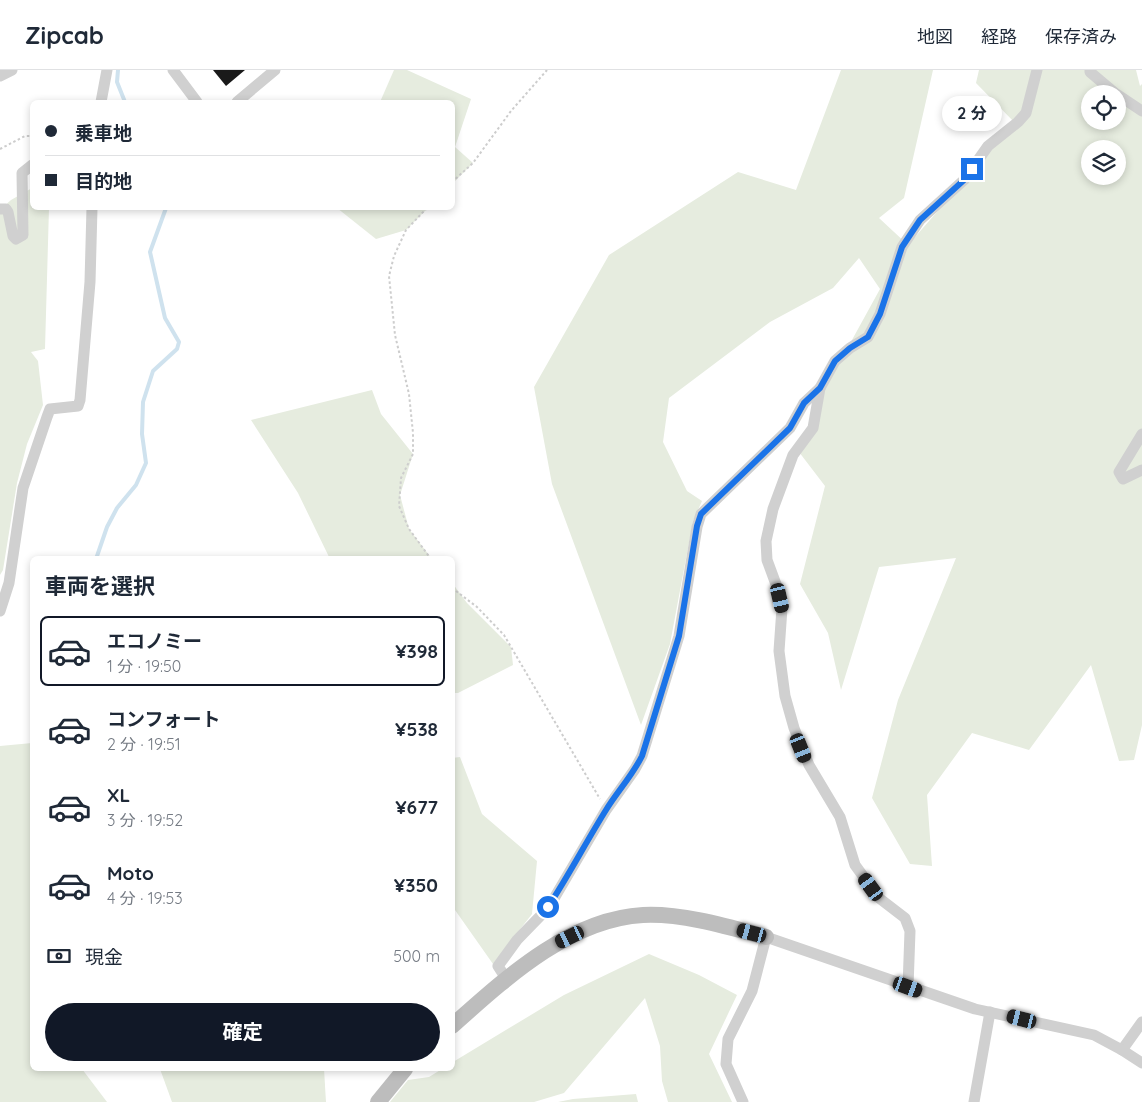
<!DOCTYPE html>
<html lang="ja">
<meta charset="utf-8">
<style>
:root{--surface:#fff;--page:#f6f6f7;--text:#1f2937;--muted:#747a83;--line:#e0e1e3;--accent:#111827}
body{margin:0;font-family:Quicksand,"Noto Sans JP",sans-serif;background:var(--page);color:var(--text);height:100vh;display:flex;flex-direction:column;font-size:19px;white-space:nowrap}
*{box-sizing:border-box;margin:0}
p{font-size:16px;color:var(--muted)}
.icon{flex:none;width:28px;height:28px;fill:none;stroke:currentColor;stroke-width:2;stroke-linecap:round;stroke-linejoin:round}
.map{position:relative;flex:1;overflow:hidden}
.panel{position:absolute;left:30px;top:486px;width:425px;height:515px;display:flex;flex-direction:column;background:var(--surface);border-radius:8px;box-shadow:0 2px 8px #0003}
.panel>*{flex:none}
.banner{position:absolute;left:30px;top:30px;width:425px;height:110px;border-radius:8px;box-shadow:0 2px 8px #0003;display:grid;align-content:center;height:110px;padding:0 15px;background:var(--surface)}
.fabs{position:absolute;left:1081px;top:15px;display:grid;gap:10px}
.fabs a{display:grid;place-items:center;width:45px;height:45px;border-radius:50%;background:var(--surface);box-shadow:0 2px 8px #0003;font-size:25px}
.end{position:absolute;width:22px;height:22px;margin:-11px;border:6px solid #1a73e8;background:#fff;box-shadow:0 0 0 2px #fff}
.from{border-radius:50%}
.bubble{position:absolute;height:35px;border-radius:18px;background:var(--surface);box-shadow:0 2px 8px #0003;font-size:16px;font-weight:700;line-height:35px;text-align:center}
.car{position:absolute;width:15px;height:30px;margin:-15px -8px;border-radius:6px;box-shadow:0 0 4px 1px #0007;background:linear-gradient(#222 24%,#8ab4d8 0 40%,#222 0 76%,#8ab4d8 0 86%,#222 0)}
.banner b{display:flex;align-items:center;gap:18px;height:48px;font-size:19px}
.banner b+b{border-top:1px solid var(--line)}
.banner i{width:12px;height:12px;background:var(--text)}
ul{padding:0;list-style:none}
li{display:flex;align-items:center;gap:15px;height:70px;margin:0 10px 8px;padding:0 5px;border:2px solid transparent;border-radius:8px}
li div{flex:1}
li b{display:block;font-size:19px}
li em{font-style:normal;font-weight:700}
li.selected{border-color:var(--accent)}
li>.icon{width:45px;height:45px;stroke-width:1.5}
h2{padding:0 15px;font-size:22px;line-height:60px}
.pay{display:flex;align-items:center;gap:12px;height:55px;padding:0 15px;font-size:19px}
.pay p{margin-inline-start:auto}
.cta{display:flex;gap:10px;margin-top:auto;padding:10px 15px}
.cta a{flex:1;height:58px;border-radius:30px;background:var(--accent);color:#fff;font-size:20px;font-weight:700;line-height:58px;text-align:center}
header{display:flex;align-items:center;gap:30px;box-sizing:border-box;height:70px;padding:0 25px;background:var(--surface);border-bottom:1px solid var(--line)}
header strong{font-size:24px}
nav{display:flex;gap:28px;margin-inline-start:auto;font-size:18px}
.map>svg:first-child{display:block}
.green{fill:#e6ecdf;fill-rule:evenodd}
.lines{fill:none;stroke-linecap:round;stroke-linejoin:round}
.stream{stroke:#cfe2ee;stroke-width:4}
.building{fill:#1a1a1a}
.path{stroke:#cdcdcd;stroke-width:2;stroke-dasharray:2.5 2.5;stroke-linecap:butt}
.street{stroke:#d0d0d0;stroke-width:11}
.secondary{stroke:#bdbdbd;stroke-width:16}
.route{stroke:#1a73e8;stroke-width:6}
</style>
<header>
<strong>Zipcab</strong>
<nav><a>地図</a><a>経路</a><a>保存済み</a></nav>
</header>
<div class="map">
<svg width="1142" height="1032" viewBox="0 0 1142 1032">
<rect width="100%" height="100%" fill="#fff"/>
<g class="green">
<path d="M394 0H407L471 29 455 77 473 93 453 113 452 32H380Z"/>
<path d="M841 0H933L904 128 879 148 908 175 1015 53 976 13 979 0H1136L1140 16 1142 14V655L1134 690 1119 691 1091 595 1029 680 972 663 927 725 932 796 910 794 872 728 898 630 956 488 879 497 841 620 828 563 800 514 825 416 799 382 825 319 880 219 859 188 833 218 770 252 669 328 663 372 687 421 702 431 693 451 670 574 641 655 552 414 534 317 609 185 738 102 796 120ZM1090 24H1118V51H1090ZM1090 79H1118V106H1090Z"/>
<path d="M32 118V138H49L45 279 31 282 38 291 43 335 27 374 17 413 3 500 0 505V140L11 130Z"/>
<path d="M337 138H428L406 160 376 169Z"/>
<path d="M372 320 381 344 413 384 400 425 409 459 432 489H330L298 423 251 350Z"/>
<path d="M453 514 467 533 511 577 513 595 458 623H453Z"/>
<path d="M32 673V999H82L107 1032H0V676Z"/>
<path d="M460 687 482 744 537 791 532 844 493 894 455 840 453 841 452 688Z"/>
<path d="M649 884 699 905 737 925 709 984 732 1032H668L662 1011 660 976 645 928 564 1023 534 1032H390L408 1010 429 1007 442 999H452L453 992 564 925Z"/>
<path d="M160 999H324L326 1032H172Z"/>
<path d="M636 1024 638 1032H558L573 1029Z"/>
</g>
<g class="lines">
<g class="stream">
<path d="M118 0 117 12 125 32"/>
<path d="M96 489 107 457 117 438 136 415 146 393 142 364 143 332 153 301 177 279 179 272 165 248 150 182 166 138"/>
</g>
</g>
<path class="building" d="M213 0H245L226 16Z"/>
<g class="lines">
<g class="path">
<path d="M0 79 25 66H32"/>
<path d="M452 112 473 93 511 41 547 0"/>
<path d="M427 138 406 160 394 186 389 206 395 265 409 324 413 363V384L401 408 399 436 409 459 431 489"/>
<path d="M452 518 477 537 504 565 600 729"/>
</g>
<g class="street">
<path d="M173 0 197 32"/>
<path d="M1090 0V2L1116 24"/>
<path d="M0 6 12 0"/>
<path d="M1118 25 1142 41"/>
<path d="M101 32 107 0"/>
<path d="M237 32 275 0"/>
<path d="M0 139H6L8 142 13 166 16 169 23 165 22 103 32 95"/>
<path d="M820 318 813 358 793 385 773 439 766 471 767 490 777 517 782 538 779 581 785 626 794 658 809 695 840 747 855 795 879 828 905 848 910 861 908 917"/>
<path d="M1142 364 1119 402 1123 409 1142 400"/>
<path d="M0 541 9 513 23 418 47 347 50 339 78 336 80 330 90 212 92 138"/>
<path d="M507 910 498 896 517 870 549 837 606 740 635 699 642 686 679 566 697 457 701 444 790 358 804 333 820 318 835 291 850 278 868 267 880 244 902 177 920 150 964 110 988 76 1018 52 1026 43 1037 0"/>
<path d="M1122 980 1142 952"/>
<path d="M743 1032 726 994 728 969 752 921 766 867 975 939 1094 965 1122 980 1142 993"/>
<path d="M974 1032 990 942"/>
</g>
<g class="secondary">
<path d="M452 956C505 909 569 849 643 845 682 843 729 857 766 867"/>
<path d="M378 1032 405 999"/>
</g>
</g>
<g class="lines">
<path class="route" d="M548 837C569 805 586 772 606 740 617 722 632 706 642 686L679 566 697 456 701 444 790 358 804 333 820 318 835 291 850 278 868 267 880 244 902 177 920 150 964 110 972 99"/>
</g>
</svg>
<div class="fabs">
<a><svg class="icon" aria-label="locate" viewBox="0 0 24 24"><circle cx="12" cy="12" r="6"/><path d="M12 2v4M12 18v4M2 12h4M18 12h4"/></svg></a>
<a><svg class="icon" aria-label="layers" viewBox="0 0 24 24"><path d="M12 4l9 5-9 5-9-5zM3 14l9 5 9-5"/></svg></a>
</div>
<i class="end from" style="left:548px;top:837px"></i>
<i class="end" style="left:972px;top:99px"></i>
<div class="bubble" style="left:942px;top:26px;width:60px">2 分</div>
<i class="car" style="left:780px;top:528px;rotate:167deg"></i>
<i class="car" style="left:801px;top:678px;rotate:158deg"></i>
<i class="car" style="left:871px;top:817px;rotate:324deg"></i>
<i class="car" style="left:752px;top:863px;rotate:285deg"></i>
<i class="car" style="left:570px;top:867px;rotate:244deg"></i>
<i class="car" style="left:908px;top:917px;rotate:110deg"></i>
<i class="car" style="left:1022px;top:949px;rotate:284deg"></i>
<div class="banner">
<b><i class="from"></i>乗車地</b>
<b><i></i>目的地</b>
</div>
<section class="panel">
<h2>車両を選択</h2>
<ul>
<li class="selected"><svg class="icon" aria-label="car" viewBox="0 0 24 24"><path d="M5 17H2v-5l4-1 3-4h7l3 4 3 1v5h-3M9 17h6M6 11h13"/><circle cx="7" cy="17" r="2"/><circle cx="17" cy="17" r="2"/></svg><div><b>エコノミー</b><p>1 分 · 19:50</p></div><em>¥398</em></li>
<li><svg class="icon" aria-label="car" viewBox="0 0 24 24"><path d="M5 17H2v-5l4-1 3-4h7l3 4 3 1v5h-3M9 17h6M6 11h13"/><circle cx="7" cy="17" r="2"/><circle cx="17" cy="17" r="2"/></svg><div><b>コンフォート</b><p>2 分 · 19:51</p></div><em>¥538</em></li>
<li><svg class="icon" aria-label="car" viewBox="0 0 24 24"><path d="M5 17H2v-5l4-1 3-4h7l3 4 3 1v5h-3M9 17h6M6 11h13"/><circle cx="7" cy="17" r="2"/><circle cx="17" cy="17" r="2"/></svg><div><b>XL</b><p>3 分 · 19:52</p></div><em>¥677</em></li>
<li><svg class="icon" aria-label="car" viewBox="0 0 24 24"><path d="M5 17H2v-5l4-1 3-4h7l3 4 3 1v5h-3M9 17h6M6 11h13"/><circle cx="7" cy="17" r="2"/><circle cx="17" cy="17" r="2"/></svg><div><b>Moto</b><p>4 分 · 19:53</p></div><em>¥350</em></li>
</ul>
<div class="pay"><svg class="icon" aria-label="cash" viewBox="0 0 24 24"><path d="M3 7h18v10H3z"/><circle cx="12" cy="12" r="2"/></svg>現金<p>500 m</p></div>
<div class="cta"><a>確定</a></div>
</section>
</div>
